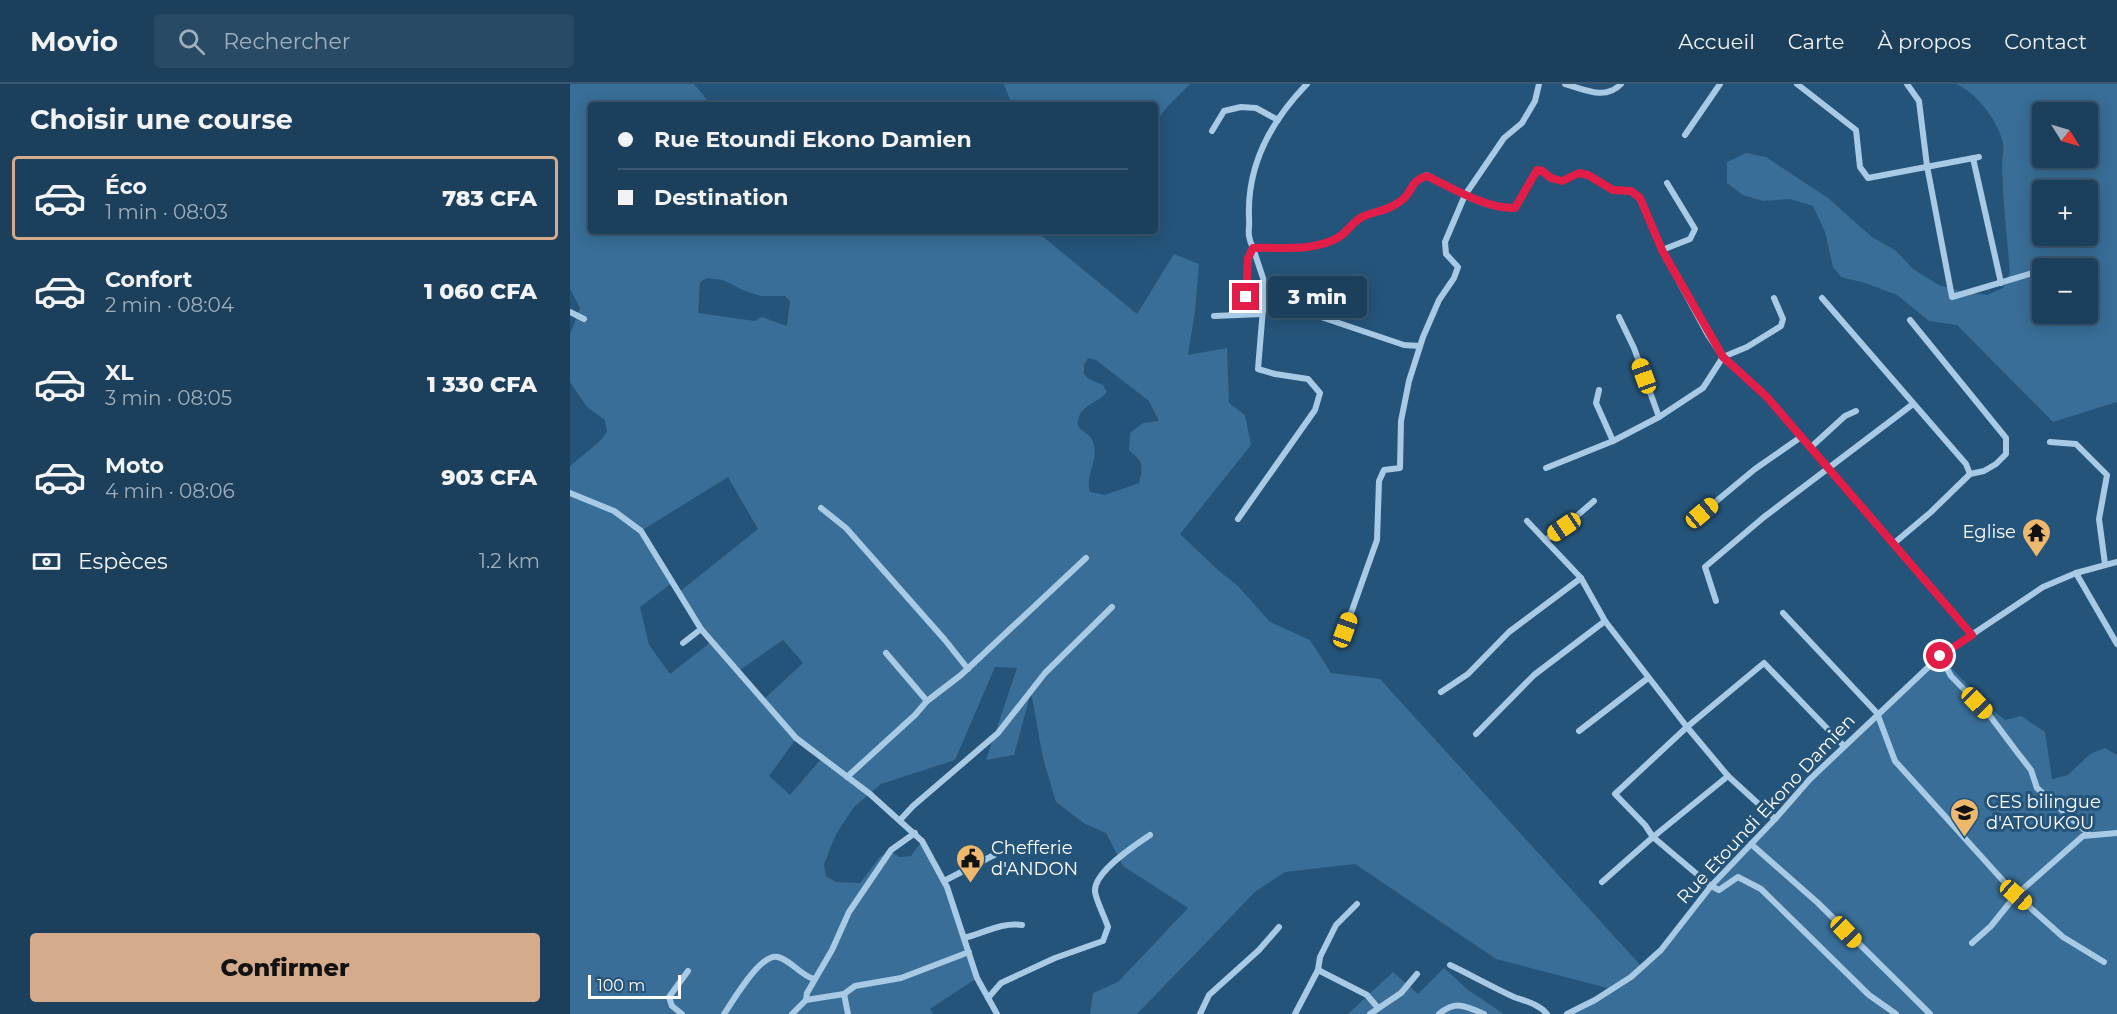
<!DOCTYPE html>
<html lang="fr">
<meta charset="utf-8">
<style>
:root{--surface:#1c3f5c;--page:#294a65;--text:#f1f3f6;--muted:#a0afbb;--line:#3a5872;--accent:#d6ab8b}
body{margin:0;font-family:Montserrat,sans-serif;background:var(--page);color:var(--text);height:100vh;display:flex;flex-direction:column;font-size:22px;white-space:nowrap}
*{box-sizing:border-box;margin:0}
p{font-size:20px;color:var(--muted)}
.icon{flex:none;width:33px;height:33px;fill:none;stroke:currentColor;stroke-width:2;stroke-linecap:round;stroke-linejoin:round}
.map{position:relative;flex:1;overflow:hidden}
.side{display:flex;flex-direction:column;background:var(--surface);width:570px}
.side>*{flex:none}
.hud{position:absolute;left:18px;top:18px;width:570px;height:132px;border-radius:6px;box-shadow:0 3px 15px #0003,0 0 0 2px var(--line);display:grid;align-content:center;height:132px;padding:0 30px;background:var(--surface)}
.needle{width:39px;rotate:127deg}
.tools{position:absolute;left:1462px;top:18px;display:grid;gap:12px}
.tools a{display:grid;place-items:center;width:66px;height:66px;border-radius:6px;background:var(--surface);box-shadow:0 3px 15px #0003,0 0 0 2px var(--line);font-size:30px}
.scale{position:absolute;left:18px;bottom:15px;width:93px;box-sizing:border-box;padding-left:6px;border:3px solid #fff;border-top:0;font-size:16px;line-height:21px;white-space:nowrap;color:#fff;-webkit-text-stroke:4px #25547a;paint-order:stroke}
.end{position:absolute;width:27px;height:27px;margin:-14px;border:8px solid #e11d48;background:#fff;box-shadow:0 0 0 3px #fff}
.from{border-radius:50%}
.bubble{position:absolute;height:42px;border-radius:6px;background:var(--surface);box-shadow:0 3px 15px #0003,0 0 0 2px var(--line);font-size:20px;font-weight:800;line-height:42px;text-align:center}
.car{position:absolute;width:18px;height:36px;margin:-18px -9px;border-radius:8px;box-shadow:0 0 4px 2px #0007;background:linear-gradient(#f5c518 24%,#345 0 40%,#f5c518 0 76%,#345 0 86%,#f5c518 0)}
.hud b{display:flex;align-items:center;gap:21px;height:57px;font-size:22px}
.hud b+b{border-top:2px solid var(--line)}
.hud i{width:15px;height:15px;background:var(--text)}
ul{padding:0;list-style:none}
li{display:flex;align-items:center;gap:18px;height:84px;margin:0 12px 9px;padding:0 18px;border:3px solid transparent;border-radius:6px}
li div{flex:1}
li b{display:block;font-size:22px}
li em{font-style:normal;font-weight:800}
li.active{border-color:var(--accent)}
li>.icon{width:54px;height:54px;stroke-width:1.5}
h2{padding:0 30px;font-size:27px;line-height:72px}
.pay{display:flex;align-items:center;gap:15px;height:66px;padding:0 30px;font-size:22px}
.pay p{margin-inline-start:auto}
.action{display:flex;gap:12px;margin-top:auto;padding:12px 30px}
.action a{flex:1;height:69px;border-radius:6px;background:var(--accent);color:#111;font-size:24px;font-weight:800;line-height:69px;text-align:center}
header{display:flex;align-items:center;gap:36px;box-sizing:border-box;height:84px;padding:0 30px;background:var(--surface);border-bottom:2px solid var(--line)}
header strong{font-size:28px}
nav{display:flex;gap:33px;margin-inline-start:auto;font-size:21px}
.search{width:420px;height:54px;background:var(--page);display:flex;align-items:center;gap:15px;box-sizing:border-box;padding:0 21px;border-radius:6px;color:var(--muted);font-size:22px}
main{display:flex;flex:1;min-height:0}
.map>svg:first-child{display:block}
.green{fill:#386e97;fill-rule:evenodd}
.lines{fill:none;stroke-linecap:round;stroke-linejoin:round}
.minor{stroke:#a8cae4;stroke-width:6}
.route{stroke:#e11d48;stroke-width:8}
.labels{text-anchor:middle;dominant-baseline:central;stroke-width:6;stroke-linejoin:round;paint-order:stroke}
.poi-label{font-size:18px;fill:#fff;stroke:#25547a;text-anchor:start}
.street-label{font-size:18px;fill:#fff;stroke:#25547a}
</style>
<header>
<strong>Movio</strong>
<div class="search"><svg class="icon" aria-label="search" viewBox="0 0 24 24"><circle cx="10" cy="10" r="6"/><path d="M15 15l6 6"/></svg>Rechercher</div>
<nav><a>Accueil</a><a>Carte</a><a>À propos</a><a>Contact</a></nav>
</header>
<main>
<section class="side">
<h2>Choisir une course</h2>
<ul>
<li class="active"><svg class="icon" aria-label="car" viewBox="0 0 24 24"><path d="M5 17H2v-5l4-1 3-4h7l3 4 3 1v5h-3M9 17h6M6 11h13"/><circle cx="7" cy="17" r="2"/><circle cx="17" cy="17" r="2"/></svg><div><b>Éco</b><p>1 min · 08:03</p></div><em>783 CFA</em></li>
<li><svg class="icon" aria-label="car" viewBox="0 0 24 24"><path d="M5 17H2v-5l4-1 3-4h7l3 4 3 1v5h-3M9 17h6M6 11h13"/><circle cx="7" cy="17" r="2"/><circle cx="17" cy="17" r="2"/></svg><div><b>Confort</b><p>2 min · 08:04</p></div><em>1 060 CFA</em></li>
<li><svg class="icon" aria-label="car" viewBox="0 0 24 24"><path d="M5 17H2v-5l4-1 3-4h7l3 4 3 1v5h-3M9 17h6M6 11h13"/><circle cx="7" cy="17" r="2"/><circle cx="17" cy="17" r="2"/></svg><div><b>XL</b><p>3 min · 08:05</p></div><em>1 330 CFA</em></li>
<li><svg class="icon" aria-label="car" viewBox="0 0 24 24"><path d="M5 17H2v-5l4-1 3-4h7l3 4 3 1v5h-3M9 17h6M6 11h13"/><circle cx="7" cy="17" r="2"/><circle cx="17" cy="17" r="2"/></svg><div><b>Moto</b><p>4 min · 08:06</p></div><em>903 CFA</em></li>
</ul>
<div class="pay"><svg class="icon" aria-label="cash" viewBox="0 0 24 24"><path d="M3 7h18v10H3z"/><circle cx="12" cy="12" r="2"/></svg>Espèces<p>1.2 km</p></div>
<div class="action"><a>Confirmer</a></div>
</section>
<div class="map">
<svg width="1547" height="930" viewBox="0 0 1547 930">
<rect width="100%" height="100%" fill="#25547a"/>
<g class="green">
<path d="M0 0H124L138 17 146 21H21V147H466L567 230 604 170 629 180 625 227 618 271 657 264 659 319 675 331 681 361 610 450 648 486 668 502 700 538 740 556 761 589 810 595 1072 883 1091 866 1121 826 1240 695 1370 572 1419 623 1435 636 1451 632 1475 648 1482 695 1498 691 1520 670 1535 664 1547 671V930H993L1025 916 1041 905 926 875 785 780 715 788 686 807 567 930H520L523 909 548 898 618 824 553 782 536 749 515 740 486 718 473 674 461 608 444 671 416 676 447 584 425 583 385 676 311 700 284 723 266 750 254 780 256 792 266 798 290 799 310 773 320 767 330 773 341 772 352 757 377 803 407 894 360 925 363 930H0V382L30 357 37 348 35 336 17 323 0 298V250L10 224 0 205ZM137 194 153 196 175 207 191 212H215L220 217 217 242 192 233 185 237 128 229 130 198ZM518 274 526 276 579 317 589 337 573 339 560 349 559 366C574 379 573 381 569 399L535 411 520 408C514 391 532 372 521 354 517 348 506 346 508 337 510 321 528 319 537 308L533 301 519 295 514 290V281ZM158 393 188 445 108 509 141 558 100 590 79 561 70 523 102 499 71 447ZM213 556 233 579 192 617 167 588ZM226 655 251 675 220 711 199 692Z"/>
<path d="M434 0H620L598 22 585 39V21H442Z"/>
<path d="M1386 0H1547V318L1483 338 1387 241 1359 237 1327 211 1295 199 1271 193 1263 183 1255 148 1243 122 1220 115 1193 117 1173 111 1157 99V78L1176 69 1196 73 1258 114 1302 153 1325 166 1343 185 1369 201 1393 208 1417 211 1433 204 1440 189C1437 154 1433 118 1432 83 1432 75 1434 67 1433 60 1430 39 1406 8 1386 0ZM1473 28H1518V74H1473ZM1473 106H1518V152H1473ZM1473 184H1518V230H1473Z"/>
<path d="M874 884 898 906 934 930H778L823 888 848 910Z"/>
</g>
<g class="lines">
<g class="minor">
<path d="M737 0C702 36 677 81 679 133 680 147 676 149 683 164 711 163 744 168 769 153 778 147 784 136 794 132 807 127 820 125 832 116 844 107 838 98 857 91 881 105 917 126 945 124L967 86H972L981 94 992 97 1009 89 1018 91 1043 106 1061 107 1070 114 1092 166 1138 251 1153 273 1197 313 1402 551"/>
<path d="M995 0C1014 5 1035 17 1051 0"/>
<path d="M1227 0 1286 46 1290 83 1298 94 1409 73"/>
<path d="M1337 0 1349 17 1357 82 1382 213 1473 186"/>
<path d="M642 47 654 27 671 23 686 24 708 36"/>
<path d="M1115 51 1150 0"/>
<path d="M1403 74 1431 199"/>
<path d="M1092 166 1120 155 1125 145 1097 99"/>
<path d="M1480 184H1482"/>
<path d="M676 213 678 174 683 164"/>
<path d="M1252 214 1396 380 1400 390"/>
<path d="M693 225 720 226 748 232 834 261 850 262"/>
<path d="M0 228 14 235"/>
<path d="M644 232 692 230"/>
<path d="M1049 233 1064 264 1089 333"/>
<path d="M1029 306 1026 319 1043 357"/>
<path d="M1480 358 1506 360 1537 391 1529 435 1535 480"/>
<path d="M1240 364 1275 332 1286 327"/>
<path d="M976 384 1043 357 1089 333 1133 304 1153 273 1177 263 1211 242 1213 235 1204 214"/>
<path d="M0 409 44 427 71 447 131 545 226 654 300 710 352 757 377 803 407 894 427 930"/>
<path d="M251 424 276 444 375 556 398 585"/>
<path d="M1132 429 1185 385 1231 353"/>
<path d="M668 435 745 326 750 309 738 295 705 290 688 285 695 200 683 164"/>
<path d="M957 437 1011 494 1035 537 1117 643 1158 692 1205 735"/>
<path d="M975 456 994 443 1024 417"/>
<path d="M1323 460 1361 428 1400 390 1414 387 1426 380 1436 370V354L1340 236"/>
<path d="M1506 489 1547 560"/>
<path d="M1146 517 1135 483 1194 433 1343 320"/>
<path d="M1213 529 1307 629 1325 677 1446 811 1493 853 1534 878"/>
<path d="M775 546 807 456 809 397 814 386 830 384 831 337 839 297 853 253 869 216 884 194 888 183 876 170 875 158 895 111 934 54 952 39 965 17 969 0"/>
<path d="M113 559 131 545"/>
<path d="M316 569 357 617"/>
<path d="M1370 572 1381 592 1420 632 1447 668 1461 686 1467 704 1520 751"/>
<path d="M871 608 898 590 939 548 1011 494"/>
<path d="M1009 647 1078 594"/>
<path d="M906 650 964 591 1035 537"/>
<path d="M1274 662 1194 579 1117 643 1045 710 1075 741 1083 753 1141 802 1149 806 1168 793 1191 805 1299 911 1326 930"/>
<path d="M277 693 345 631 357 617 391 591 516 474"/>
<path d="M330 736 343 722 428 649 475 589 542 523"/>
<path d="M1181 760 1248 819 1360 930"/>
<path d="M374 797 426 770"/>
<path d="M1032 798 1083 753 1158 692"/>
<path d="M394 854C414 849 432 838 452 841"/>
<path d="M1402 859 1421 842 1446 811 1513 752 1547 749"/>
<path d="M880 881C901 891 922 903 944 913 955 917 969 920 977 930"/>
<path d="M748 886 797 911 808 924"/>
<path d="M274 910 278 930"/>
<path d="M418 914 431 899 485 874 533 857 538 843C536 836 525 814 525 807 524 788 565 761 580 751"/>
<path d="M236 916 237 909 262 866 279 828 321 766 345 749"/>
<path d="M112 930 102 922 99 913 118 887"/>
<path d="M154 930C163 917 191 868 208 873 222 877 230 891 244 895"/>
<path d="M222 930 236 916 274 910 285 902 331 894 399 868"/>
<path d="M630 930 639 911 689 866 709 843"/>
<path d="M725 930 748 886 750 873 766 841 787 820"/>
<path d="M800 930 831 909 847 890"/>
<path d="M869 930C886 916 896 922 914 930"/>
<path d="M997 930 1025 916 1061 893 1091 866 1141 802 1205 735 1240 695 1370 572 1473 503 1506 489 1547 478"/>
</g>
</g>
<g class="lines">
<path class="route" d="M676 213 678 174 683 164C711 163 744 168 769 153 778 147 784 136 794 132 807 127 820 126 832 116 844 107 838 98 857 92 882 104 917 125 945 124L967 86 972 87 981 94 992 97 1009 89 1018 91 1043 106 1061 107 1070 114 1092 166 1153 273 1197 313 1402 551 1370 572"/>
</g>
<defs>
<symbol id="temple-pin" viewBox="-11 -11 22 30"><path d="M0 17L-7.5 6A9.5 9.5 0 1 1 7.5 6Z" fill="#eeb96c" stroke="#25547a"/><path d="M0-6L5-2H3V0L6.5 2.5H4V6H1.5V3h-3V6H-4V2.5H-6.5L-3 0V-2H-5Z" fill="#111"/></symbol>
<symbol id="school-pin" viewBox="-11 -11 22 30"><path d="M0 17L-7.5 6A9.5 9.5 0 1 1 7.5 6Z" fill="#eeb96c" stroke="#25547a"/><path d="M0-5L7-2L0 1L-7-2ZM-4 1L0 2.5L4 1V4Q0 6-4 4Z" fill="#111"/></symbol>
<symbol id="civic-pin" viewBox="-11 -11 22 30"><path d="M0 17L-7.5 6A9.5 9.5 0 1 1 7.5 6Z" fill="#eeb96c" stroke="#25547a"/><path d="M-.6-6.5H3V-4.5H.6V-3L4-1V1h2V6H-6V1h2V-1L-.6-3ZM-1.2 2.5V6h2.4V2.5Z" fill="#111"/></symbol>
</defs>
<g fill-rule="evenodd">
<use href="#temple-pin" x="1450" y="432" width="33" height="45"/>
<use href="#school-pin" x="1378" y="712" width="33" height="45"/>
<use href="#civic-pin" x="384" y="758" width="33" height="45"/>
</g>
<g class="labels">
<g class="poi-label">
<text x="1446" y="448" text-anchor="end">Eglise</text>
<text x="1416" y="718">CES bilingue<tspan x="1416" dy="21">d'ATOUKOU</tspan></text>
<text x="421" y="764">Chefferie<tspan x="421" dy="21">d'ANDON</tspan></text>
</g>
<g class="street-label">
<text transform="translate(1196 725) rotate(-47)">Rue Etoundi Ekono Damien</text>
</g>
</g>
</svg>
<div class="tools">
<a><svg class="needle" viewBox="-14 -14 28 28"><path d="M0-13l5 13h-10z" fill="#e53935"/><path d="M0 13l5-13h-10z" fill="#a0afbb"/></svg></a>
<a>+</a>
<a>−</a>
</div>
<div class="scale">100 m</div>
<i class="end from" style="left:1370px;top:572px"></i>
<i class="end" style="left:676px;top:213px"></i>
<div class="bubble" style="left:698px;top:192px;width:99px">3 min</div>
<i class="car" style="left:1074px;top:292px;rotate:340deg"></i>
<i class="car" style="left:1132px;top:429px;rotate:50deg"></i>
<i class="car" style="left:994px;top:443px;rotate:236deg"></i>
<i class="car" style="left:775px;top:546px;rotate:20deg"></i>
<i class="car" style="left:1407px;top:619px;rotate:136deg"></i>
<i class="car" style="left:1446px;top:811px;rotate:131deg"></i>
<i class="car" style="left:1276px;top:848px;rotate:136deg"></i>
<div class="hud">
<b><i class="from"></i>Rue Etoundi Ekono Damien</b>
<b><i></i>Destination</b>
</div>
</div>
</main>
